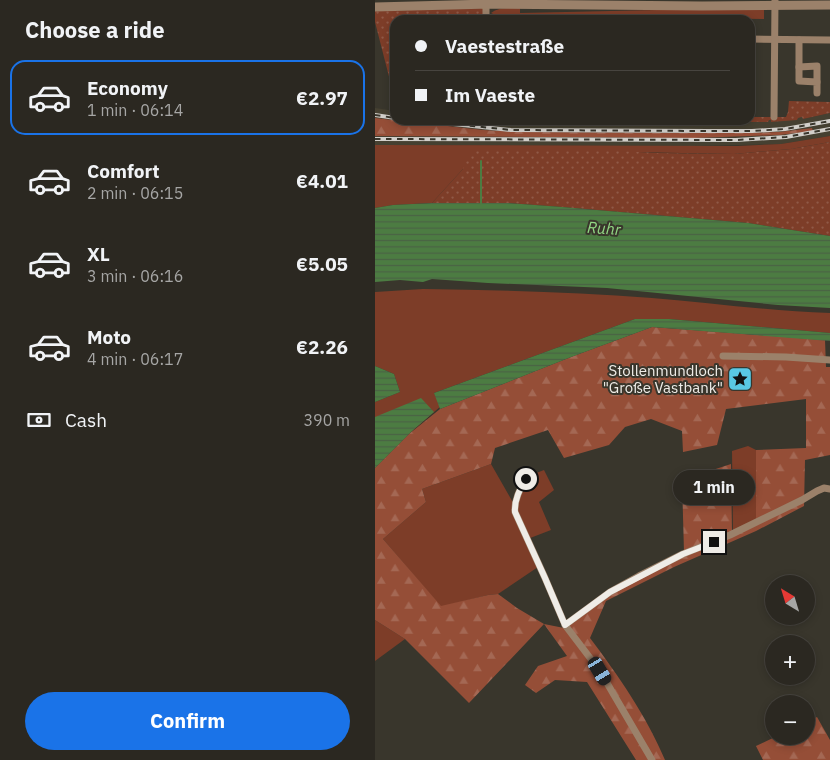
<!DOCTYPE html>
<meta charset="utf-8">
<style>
:root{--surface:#2b2821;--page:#33302a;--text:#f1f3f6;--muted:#a6a6a5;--line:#47443f;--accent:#1a73e8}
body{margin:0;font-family:"IBM Plex Sans",sans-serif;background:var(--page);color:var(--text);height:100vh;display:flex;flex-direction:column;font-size:19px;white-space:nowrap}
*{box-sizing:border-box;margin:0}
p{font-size:16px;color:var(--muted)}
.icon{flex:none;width:28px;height:28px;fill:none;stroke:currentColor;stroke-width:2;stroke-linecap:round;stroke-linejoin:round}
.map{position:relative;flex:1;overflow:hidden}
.side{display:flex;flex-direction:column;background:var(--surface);width:375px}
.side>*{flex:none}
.hud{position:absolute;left:15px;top:15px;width:365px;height:110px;border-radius:15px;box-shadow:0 2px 8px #0003,0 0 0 1px var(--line);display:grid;align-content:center;height:110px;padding:0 25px;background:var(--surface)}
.needle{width:32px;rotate:322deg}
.buttons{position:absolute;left:390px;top:575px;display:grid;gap:10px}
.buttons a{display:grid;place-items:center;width:50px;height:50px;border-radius:50%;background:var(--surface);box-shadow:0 2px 8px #0003,0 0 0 1px var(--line);font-size:25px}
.end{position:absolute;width:22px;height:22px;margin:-11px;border:6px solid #efece7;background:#111;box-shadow:0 0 0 2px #111}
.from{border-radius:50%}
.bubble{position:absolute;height:35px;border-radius:18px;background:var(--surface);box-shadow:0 2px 8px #0003,0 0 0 1px var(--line);font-size:16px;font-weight:700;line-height:35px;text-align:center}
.car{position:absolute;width:15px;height:30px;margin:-15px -8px;border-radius:6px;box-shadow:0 0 4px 1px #0007;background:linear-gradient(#222 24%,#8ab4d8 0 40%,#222 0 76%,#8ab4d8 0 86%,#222 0)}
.hud b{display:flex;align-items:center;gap:18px;height:48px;font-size:19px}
.hud b+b{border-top:1px solid var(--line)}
.hud i{width:12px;height:12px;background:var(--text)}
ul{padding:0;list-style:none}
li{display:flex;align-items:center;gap:15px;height:75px;margin:0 10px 8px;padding:0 15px;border:2px solid transparent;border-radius:15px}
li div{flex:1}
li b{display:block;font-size:19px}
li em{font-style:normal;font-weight:700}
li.selected{border-color:var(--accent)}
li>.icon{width:45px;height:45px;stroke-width:1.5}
h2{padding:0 25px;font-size:22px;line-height:60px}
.pay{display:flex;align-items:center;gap:12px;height:55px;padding:0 25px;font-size:19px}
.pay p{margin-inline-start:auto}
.cta{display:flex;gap:10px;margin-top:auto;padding:10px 25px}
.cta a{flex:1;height:58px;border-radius:30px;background:var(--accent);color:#fff;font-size:20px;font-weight:700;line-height:58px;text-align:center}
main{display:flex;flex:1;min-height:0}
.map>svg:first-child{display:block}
.built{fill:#454031}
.green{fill:#7d3d28}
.forest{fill:url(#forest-firs);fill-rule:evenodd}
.park{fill:url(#park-dots)}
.water{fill:url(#water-rules)}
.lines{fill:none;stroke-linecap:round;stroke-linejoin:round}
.stream{stroke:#4c7c42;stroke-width:2}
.minor{stroke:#9b816a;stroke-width:7}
.tertiary{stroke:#9b816a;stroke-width:9}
.rail-casing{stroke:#d2cfca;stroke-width:4}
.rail{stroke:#39362c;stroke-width:2;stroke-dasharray:5.5;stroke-linecap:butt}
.route{stroke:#efece7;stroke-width:6}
.labels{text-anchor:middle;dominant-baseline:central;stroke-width:4;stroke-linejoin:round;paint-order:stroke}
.poi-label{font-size:15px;fill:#efece7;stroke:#39362c;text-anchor:end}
.water-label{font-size:16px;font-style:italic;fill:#91d683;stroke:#39362c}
</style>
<main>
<section class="side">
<h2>Choose a ride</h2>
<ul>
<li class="selected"><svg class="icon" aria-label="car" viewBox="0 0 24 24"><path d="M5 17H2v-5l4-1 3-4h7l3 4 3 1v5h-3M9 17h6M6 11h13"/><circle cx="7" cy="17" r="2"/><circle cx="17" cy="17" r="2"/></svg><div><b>Economy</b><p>1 min · 06:14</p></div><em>€2.97</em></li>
<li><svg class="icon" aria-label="car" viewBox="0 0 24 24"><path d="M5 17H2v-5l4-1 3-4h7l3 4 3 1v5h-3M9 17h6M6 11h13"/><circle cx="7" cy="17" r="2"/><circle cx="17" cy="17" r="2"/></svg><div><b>Comfort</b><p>2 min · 06:15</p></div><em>€4.01</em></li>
<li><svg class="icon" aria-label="car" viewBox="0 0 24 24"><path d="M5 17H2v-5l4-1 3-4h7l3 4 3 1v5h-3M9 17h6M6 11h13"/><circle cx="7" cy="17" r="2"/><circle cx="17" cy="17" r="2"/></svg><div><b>XL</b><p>3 min · 06:16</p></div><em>€5.05</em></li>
<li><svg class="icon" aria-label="car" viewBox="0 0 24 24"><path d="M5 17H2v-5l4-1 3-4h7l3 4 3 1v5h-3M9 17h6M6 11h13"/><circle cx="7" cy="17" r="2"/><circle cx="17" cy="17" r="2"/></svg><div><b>Moto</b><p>4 min · 06:17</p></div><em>€2.26</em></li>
</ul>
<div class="pay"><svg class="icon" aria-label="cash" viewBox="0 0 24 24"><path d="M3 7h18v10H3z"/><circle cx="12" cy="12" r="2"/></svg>Cash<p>390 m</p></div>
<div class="cta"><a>Confirm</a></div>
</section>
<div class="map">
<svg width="455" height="760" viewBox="0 0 455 760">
<defs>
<pattern id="forest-firs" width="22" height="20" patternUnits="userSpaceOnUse" patternTransform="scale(1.25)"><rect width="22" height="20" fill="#954e37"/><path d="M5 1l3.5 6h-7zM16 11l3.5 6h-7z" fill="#a46854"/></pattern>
<pattern id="park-dots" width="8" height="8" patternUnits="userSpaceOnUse" patternTransform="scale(1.25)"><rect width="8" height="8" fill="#7d3d28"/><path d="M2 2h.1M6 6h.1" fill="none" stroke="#905947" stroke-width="1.8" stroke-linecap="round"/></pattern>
<pattern id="water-rules" width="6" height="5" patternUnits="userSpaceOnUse" patternTransform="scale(1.25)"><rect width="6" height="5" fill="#4c7c42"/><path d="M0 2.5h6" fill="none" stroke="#4a6244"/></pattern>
</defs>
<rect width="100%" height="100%" fill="#39362c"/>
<g class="built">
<path d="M0 108 20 111V120L0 118Z"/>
<path d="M455 113V136L406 144 318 146 0 145V136L319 138 405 135 438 131 437 128 404 132 366 133 145 132 109 130 23 120H96L145 124 239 122 240 121 303 123V121H305V123L358 122V120H396L428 117V119Z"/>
</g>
<g class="green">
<path d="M145 8V13L327 9H389V19L119 16 118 14 116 13C123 7 136 8 145 8Z"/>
<path d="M455 136V142L416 149 359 154 201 151 88 169 57 203 18 205 0 208V145L362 146 406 144Z"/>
<path d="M48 289C125 290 201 292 277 298 336 303 395 311 455 313V333L294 319H260L59 393 66 406 37 431 0 468V402L25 392 19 374 0 366V292Z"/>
<path d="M373 446 381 450V520L358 532 357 451Z"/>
<path d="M116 464 140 506 146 490 156 475 169 470 179 490 164 502 176 530 150 540 163 567 123 594 113 595 66 607 8 539 51 502 47 489Z"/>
<path d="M0 620 30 639 0 661Z"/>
</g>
<g class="forest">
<path d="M0 118 109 130 145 132 366 133 404 132 437 128 438 131 405 135 319 138 0 136Z"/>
<path d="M277 327 450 340 451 367H455V455L430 460 429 506 381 531 299 567 231 601 215 638C243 675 272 717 290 760H261L212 682 180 680 161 693 150 685 163 666 192 656 169 624 94 703 30 639 0 620V468L34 434 65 409 196 357ZM431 399V448L381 450V520L227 598 189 628 169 624 142 608 123 594 113 595 66 606 8 539 51 502 47 489 116 464 120 448 173 430 189 458 234 445 250 427 276 419 307 431 308 452 342 445 351 409Z"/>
<path d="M356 464 357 534 309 552 307 480Z"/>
<path d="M442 717 455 740V760H388L381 746 402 736H431V722Z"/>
</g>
<g class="park">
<path d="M108 8 109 19H91V20H20V100L0 22V11Z"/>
<path d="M414 101 455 102V113L428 119 427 117 423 118 422 120 396 122V120H394L393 122H364V120H359L358 122 305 123V121H303V123L242 122 240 121V122L140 121V120H375V117H411L413 112Z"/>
<path d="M455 142V236L373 223 187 207 133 203H57L88 169 96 151 226 150 282 153 359 154 416 149Z"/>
</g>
<g class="water">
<path d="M57 203H133L187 207 373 223 455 236V308L403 305 232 288 113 283 57 279 48 282 25 280 0 282V208L18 205Z"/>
<path d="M260 319H294L455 333V341L277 327 196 357 65 409 59 393Z"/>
<path d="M0 366 19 374 25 392 0 402Z"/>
<path d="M46 398 59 412 37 431 0 468V417Z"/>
</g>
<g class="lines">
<path class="stream" d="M106 161V203"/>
<g class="minor">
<path d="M111 0V20"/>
<path d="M375 39 455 40"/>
<path d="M424 40V81L442 82V93"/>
<path d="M424 67 442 66V82"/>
<path d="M399 117 400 0"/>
<path d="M348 356 411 357 455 360"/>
<path d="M151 479C145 489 139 500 140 512L170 578 190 625 225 671 277 760"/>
<path d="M190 625 235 592 264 576 308 554 355 535 427 500 442 491 449 488 455 489"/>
</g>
<path class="tertiary" d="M0 7 115 4 327 6 455 5"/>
<defs>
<g id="rail">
<path d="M0 115 20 118"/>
<path d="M40 120 136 130 333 131H377L410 129 455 121"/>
<path d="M0 139 361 140 411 137 455 129"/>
</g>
</defs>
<use href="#rail" class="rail-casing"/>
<use href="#rail" class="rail"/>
</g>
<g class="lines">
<path class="route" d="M151 479C145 489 139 500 140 512L170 578 190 625 235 592 308 554 339 542"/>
</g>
<defs>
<symbol id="sight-square" viewBox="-11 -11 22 22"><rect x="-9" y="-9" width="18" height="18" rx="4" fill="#59c8e4" stroke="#39362c"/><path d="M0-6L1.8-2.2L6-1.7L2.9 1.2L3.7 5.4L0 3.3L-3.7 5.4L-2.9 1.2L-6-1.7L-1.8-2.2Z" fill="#111"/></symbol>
</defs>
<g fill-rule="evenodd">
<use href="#sight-square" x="351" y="365" width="28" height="28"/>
</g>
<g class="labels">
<g class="poi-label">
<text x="348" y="370">Stollenmundloch<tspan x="348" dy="17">"Große Vastbank"</tspan></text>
</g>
<g class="water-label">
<text transform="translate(229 228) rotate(4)">Ruhr</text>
</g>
</g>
</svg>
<div class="buttons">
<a><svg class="needle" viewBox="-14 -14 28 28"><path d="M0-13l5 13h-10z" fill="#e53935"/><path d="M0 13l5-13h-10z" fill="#a6a6a5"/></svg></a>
<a>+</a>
<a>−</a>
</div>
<i class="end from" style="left:151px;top:479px"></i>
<i class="end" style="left:339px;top:542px"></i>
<div class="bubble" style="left:298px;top:470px;width:82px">1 min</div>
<i class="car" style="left:225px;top:671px;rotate:149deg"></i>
<div class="hud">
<b><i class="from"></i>Vaestestraße</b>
<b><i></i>Im Vaeste</b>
</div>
</div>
</main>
